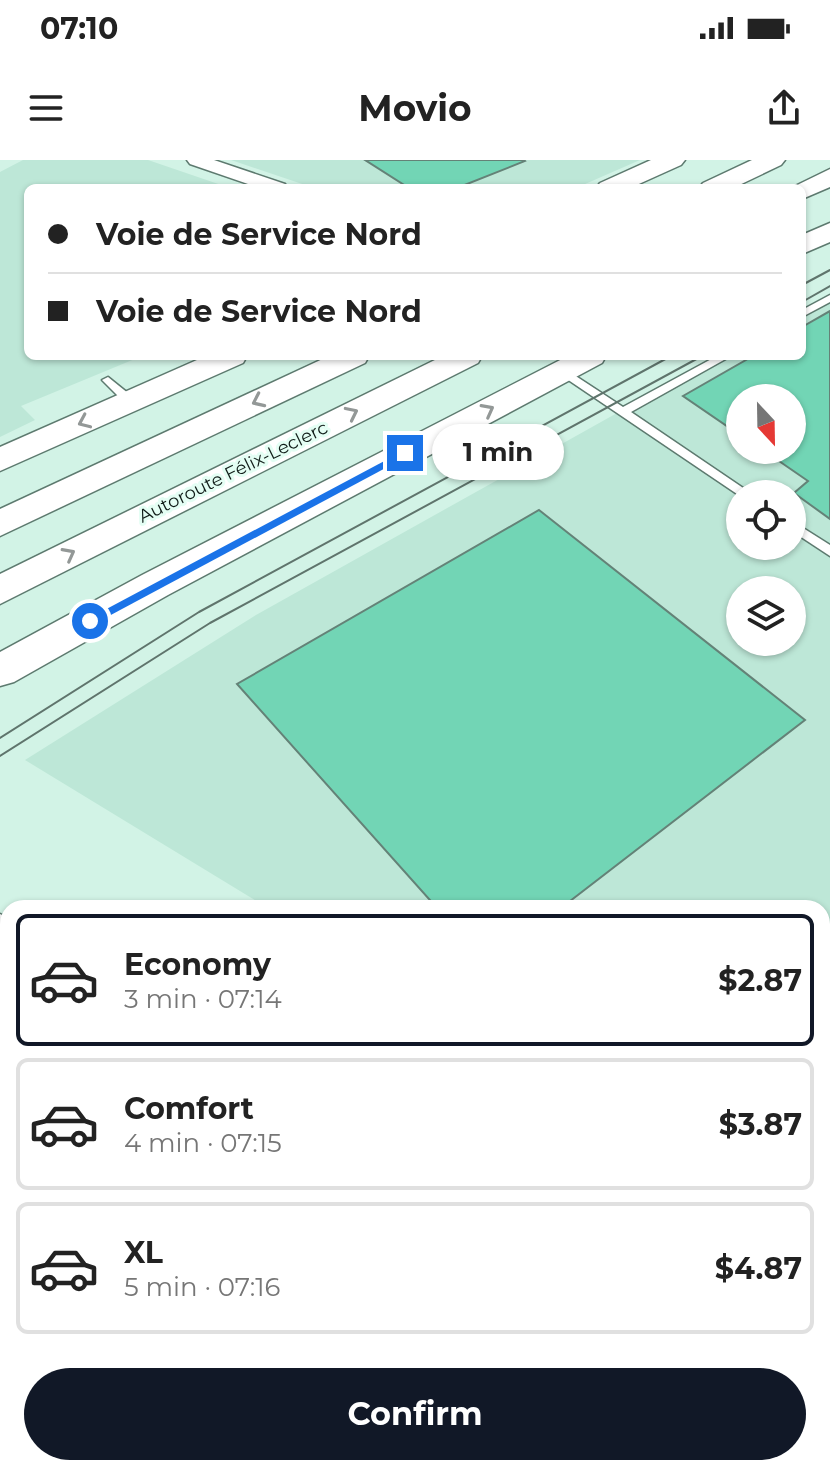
<!DOCTYPE html>
<meta charset="utf-8">
<style>
:root{--surface:#fff;--page:#f2f2f2;--text:#222;--muted:#767676;--line:#e0e0e0;--accent:#111827}
body{margin:0;font-family:Montserrat,sans-serif;background:var(--page);color:var(--text);height:100vh;display:flex;flex-direction:column;font-size:30px;white-space:nowrap}
*{box-sizing:border-box;margin:0}
p{font-size:26px;color:var(--muted)}
.icon{flex:none;width:44px;height:44px;fill:none;stroke:currentColor;stroke-width:2;stroke-linecap:round;stroke-linejoin:round}
.map{position:relative;flex:1;overflow:hidden}
.sheet{position:absolute;left:0px;top:740px;width:830px;height:576px;display:flex;flex-direction:column;background:var(--surface);border-radius:24px 24px 0 0;box-shadow:0 2px 6px #0004}
.sheet>*{flex:none}
.banner{position:absolute;left:24px;top:24px;width:782px;height:176px;border-radius:12px;box-shadow:0 2px 6px #0004;display:grid;align-content:center;height:176px;padding:0 24px;background:var(--surface)}
.needle{width:52px;rotate:158deg}
.controls{position:absolute;left:726px;top:224px;display:grid;gap:16px}
.controls a{display:grid;place-items:center;width:80px;height:80px;border-radius:50%;background:var(--surface);box-shadow:0 2px 6px #0004;font-size:40px}
.end{position:absolute;width:36px;height:36px;margin:-18px;border:10px solid #1a73e8;background:#fff;box-shadow:0 0 0 4px #fff}
.from{border-radius:50%}
.bubble{position:absolute;height:56px;border-radius:28px;background:var(--surface);box-shadow:0 2px 6px #0004;font-size:26px;font-weight:700;line-height:56px;text-align:center}
.banner b{display:flex;align-items:center;gap:28px;height:76px;font-size:30px}
.banner b+b{border-top:2px solid var(--line)}
.banner i{width:20px;height:20px;background:var(--text)}
ul{padding:14px 0 0;list-style:none}
li{display:flex;align-items:center;gap:24px;height:132px;margin:0 16px 12px;padding:0 8px;border:4px solid var(--line);border-radius:12px}
li div{flex:1}
li b{display:block;font-size:30px}
li em{font-style:normal;font-weight:700}
li.active{border-color:var(--accent)}
li>.icon{width:72px;height:72px;stroke-width:1.5}
.button{display:flex;gap:16px;margin-top:auto;padding:16px 24px}
.button a{flex:1;height:92px;border-radius:48px;background:var(--accent);color:#fff;font-size:32px;font-weight:700;line-height:92px;text-align:center}
.status{display:flex;justify-content:space-between;align-items:center;height:56px;padding:0 40px;background:var(--surface);direction:ltr}
.status svg{height:22px;fill:currentColor}
header{display:flex;justify-content:space-between;align-items:center;height:104px;padding:0 24px;background:var(--surface);font-size:36px;font-weight:700}
.map>svg:first-child{display:block}
.built{fill:#bde7d7;fill-rule:evenodd}
.forest{fill:#e99bc0}
.building{fill:#72d5b5;stroke:#648277;stroke-width:2}
.lines{fill:none;stroke-linecap:round;stroke-linejoin:round}
.service-casing{stroke:#5d7a6f;stroke-width:3}
.minor-casing{stroke:#5d7a6f;stroke-width:3}
.secondary-casing{stroke:#5d7a6f;stroke-width:3}
.motorway-casing{stroke:#5d7a6f;stroke-width:3}
.service{fill:#fff;fill-rule:evenodd}
.minor{fill:#fff;fill-rule:evenodd}
.secondary{fill:#fff;fill-rule:evenodd}
.motorway{fill:#fff;fill-rule:evenodd}
.tram{stroke:#5f746c;stroke-width:2}
.oneway{stroke:#939897}
.route{fill:#1a73e8}
.labels{text-anchor:middle;dominant-baseline:central;stroke-width:6;stroke-linejoin:round;paint-order:stroke}
.far-street-label{font-size:18px;fill:#0f1b17;stroke:#e4fef4}
</style>
<div class="status"><b>07:10</b><svg viewBox="0 0 49 12"><path d="M0 12V9h3v3zM5 12V6h3v6zM10 12V3h3v9zM15 12V0h3v12zM26 1h20v11H26zM47 4h2v5h-2z"/></svg></div>
<header><svg class="icon" aria-label="menu" viewBox="0 0 24 24"><path d="M4 6h16M4 12h16M4 18h16"/></svg>Movio<svg class="icon" aria-label="share" viewBox="0 0 24 24"><path d="M12 15V3M7 8l5-5 5 5M5 13v7h14v-7"/></svg></header>
<div class="map">
<svg width="830" height="1316" viewBox="0 0 830 1316">
<rect width="100%" height="100%" fill="#d2f3e6"/>
<g class="built">
<path d="M23 0H148L230 28H28V196H142L21 246 35 260 0 277V12Z"/>
<path d="M231 0H640L576 28H314Z"/>
<path d="M830 135V858L822 866V748H268L25 600 256 455 719 196H802V151ZM740 238H792V290H740ZM740 334H792V386H740ZM740 430H792V482H740Z"/>
</g>
<path class="forest" d="M0 907 8 913V1308H58L53 1316H0Z"/>
<g class="building">
<path d="M365 0H524L525 1 457 28H409Z"/>
<path d="M830 151V359L794 333 808 321 763 290H792V238H740V275L683 236 753 196H802V167Z"/>
<path d="M539 350 805 560 561 748H437L237 524Z"/>
<path d="M262 1308H359L369 1316H257Z"/>
</g>
<g class="lines">
<defs>
<g id="service">
<path d="M830 135V142L802 157V150Z"/>
<path d="M717 196H731L631 252 752 334 740 336 555 211 565 209 623 247Z"/>
<path d="M108 217 134 238V244H126L102 220Z"/>
<path d="M792 361 830 385V396L792 371Z"/>
<path d="M0 754 8 758V775L0 771Z"/>
<path d="M784 1308H815L818 1316H787Z"/>
</g>
<path id="minor" d="M187 0H214L285 24 287 28H260L190 4Z"/>
<g id="secondary">
<path d="M651 0H685L681 5 630 28H596L600 23Z"/>
<path d="M830 63V82L802 94V75Z"/>
<path d="M206 196H247L243 203 0 311V287Z"/>
<path d="M568 196H606L602 203 168 435 14 522 0 526V492L142 415Z"/>
</g>
<g id="motorway">
<path d="M752 0H785L781 5 733 28H699L703 23Z"/>
<path d="M830 9V27L802 39V28H791Z"/>
<path d="M329 196H369L365 203 0 376V349Z"/>
<path d="M443 196H482L478 203 0 444V414Z"/>
</g>
</defs>
<use href="#service" class="service-casing"/>
<use href="#minor" class="minor-casing"/>
<use href="#secondary" class="secondary-casing"/>
<use href="#motorway" class="motorway-casing"/>
<use href="#service" class="service"/>
<use href="#minor" class="minor"/>
<use href="#secondary" class="secondary"/>
<use href="#motorway" class="motorway"/>
<g class="tram">
<path d="M802 125 830 110"/>
<path d="M802 142 830 126"/>
<path d="M0 578 199 452 671 196"/>
<path d="M0 596 210 463 702 196"/>
</g>
</g>
<defs><path id="oneway-chevron" d="M-2-3.5L2.5 0L-2 3.5" fill="none" stroke-width="1.6" stroke-linecap="round" stroke-linejoin="round" transform="scale(2)"/></defs>
<g class="oneway">
<use href="#oneway-chevron" transform="translate(258 241) rotate(155)"/>
<use href="#oneway-chevron" transform="translate(488 250) rotate(-28)"/>
<use href="#oneway-chevron" transform="translate(352 253) rotate(-26)"/>
<use href="#oneway-chevron" transform="translate(84 262) rotate(156)"/>
<use href="#oneway-chevron" transform="translate(69 394) rotate(-28)"/>
</g>
<path class="route" d="M405 290 410 293 408 296 94 464 84 461Z"/>
<g class="labels">
<g class="far-street-label">
<text transform="translate(233 312) rotate(-26)">Autoroute Félix-Leclerc</text>
</g>
</g>
</svg>
<div class="controls">
<a><svg class="needle" viewBox="-14 -14 28 28"><path d="M0-13l5 13h-10z" fill="#e53935"/><path d="M0 13l5-13h-10z" fill="#767676"/></svg></a>
<a><svg class="icon" aria-label="locate" viewBox="0 0 24 24"><circle cx="12" cy="12" r="6"/><path d="M12 2v4M12 18v4M2 12h4M18 12h4"/></svg></a>
<a><svg class="icon" aria-label="layers" viewBox="0 0 24 24"><path d="M12 4l9 5-9 5-9-5zM3 14l9 5 9-5"/></svg></a>
</div>
<i class="end from" style="left:90px;top:461px"></i>
<i class="end" style="left:405px;top:293px"></i>
<div class="bubble" style="left:432px;top:264px;width:132px">1 min</div>
<div class="banner">
<b><i class="from"></i>Voie de Service Nord</b>
<b><i></i>Voie de Service Nord</b>
</div>
<section class="sheet">
<ul>
<li class="active"><svg class="icon" aria-label="car" viewBox="0 0 24 24"><path d="M5 17H2v-5l4-1 3-4h7l3 4 3 1v5h-3M9 17h6M6 11h13"/><circle cx="7" cy="17" r="2"/><circle cx="17" cy="17" r="2"/></svg><div><b>Economy</b><p>3 min · 07:14</p></div><em>$2.87</em></li>
<li><svg class="icon" aria-label="car" viewBox="0 0 24 24"><path d="M5 17H2v-5l4-1 3-4h7l3 4 3 1v5h-3M9 17h6M6 11h13"/><circle cx="7" cy="17" r="2"/><circle cx="17" cy="17" r="2"/></svg><div><b>Comfort</b><p>4 min · 07:15</p></div><em>$3.87</em></li>
<li><svg class="icon" aria-label="car" viewBox="0 0 24 24"><path d="M5 17H2v-5l4-1 3-4h7l3 4 3 1v5h-3M9 17h6M6 11h13"/><circle cx="7" cy="17" r="2"/><circle cx="17" cy="17" r="2"/></svg><div><b>XL</b><p>5 min · 07:16</p></div><em>$4.87</em></li>
</ul>
<div class="button"><a>Confirm</a></div>
</section>
</div>
